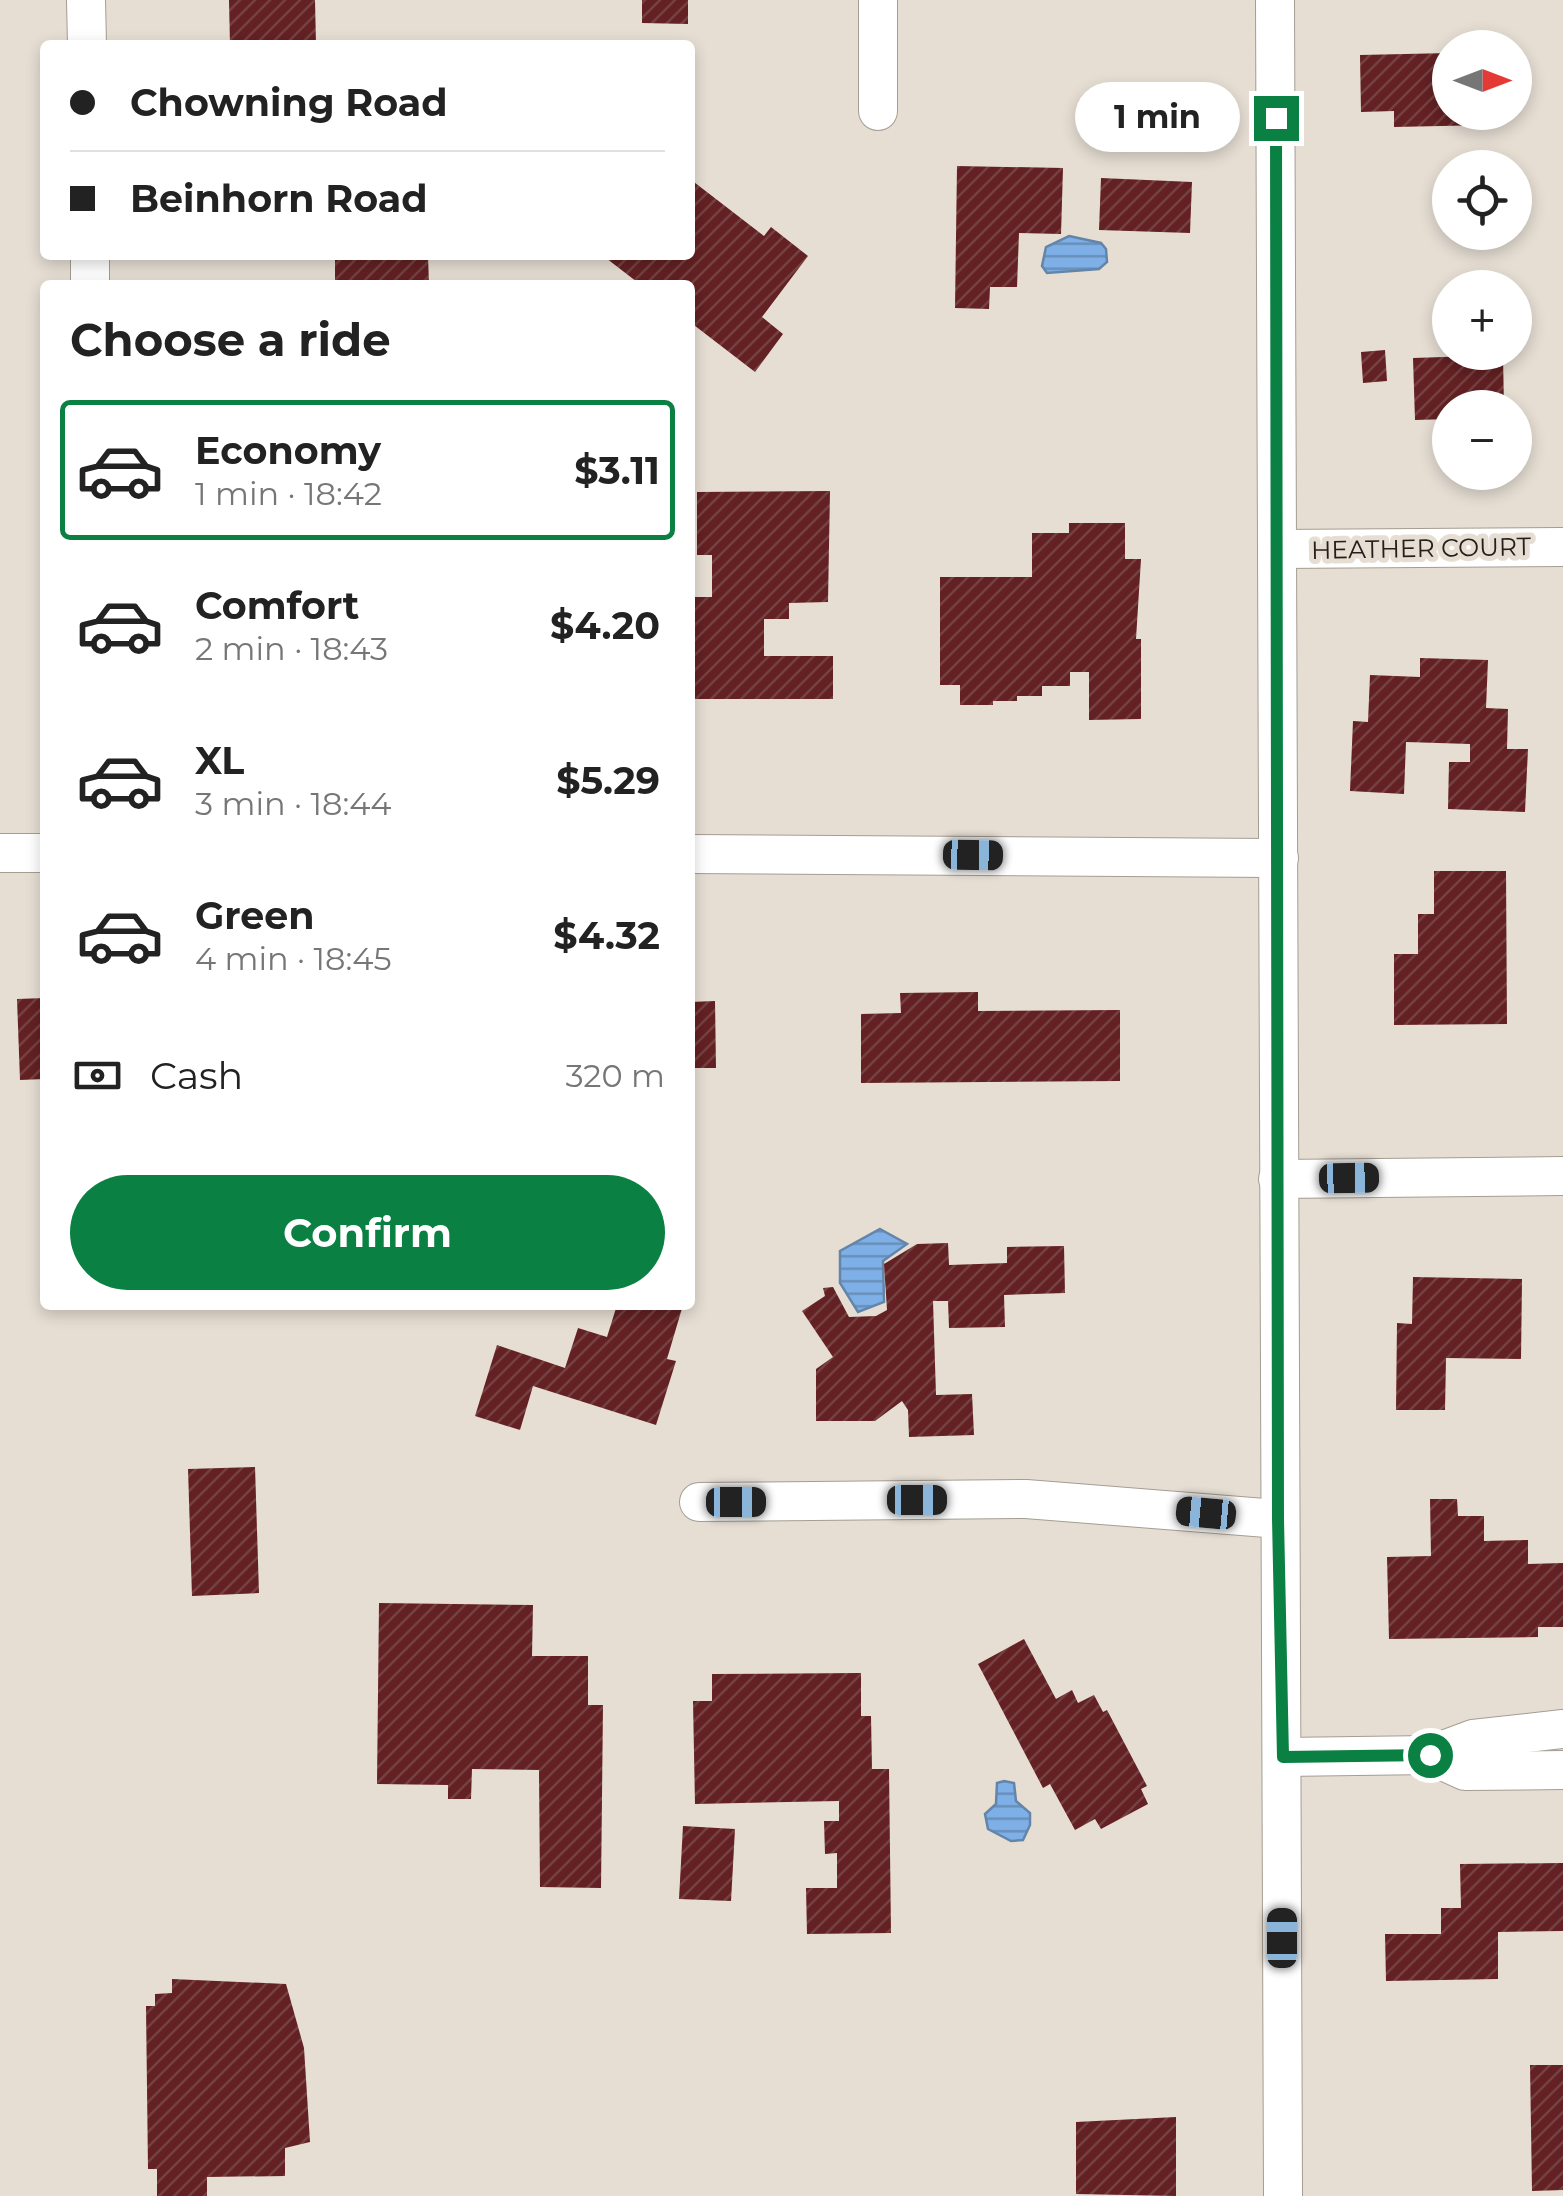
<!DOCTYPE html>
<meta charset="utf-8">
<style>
:root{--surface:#fff;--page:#f6f6f6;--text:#222;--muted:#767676;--line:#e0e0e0;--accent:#0b8043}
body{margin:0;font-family:Montserrat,sans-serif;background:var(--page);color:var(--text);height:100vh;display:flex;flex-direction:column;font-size:38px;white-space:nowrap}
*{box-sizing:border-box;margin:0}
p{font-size:32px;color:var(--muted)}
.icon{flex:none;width:55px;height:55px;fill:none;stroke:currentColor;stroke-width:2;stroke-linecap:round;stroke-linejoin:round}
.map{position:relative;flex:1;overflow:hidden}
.side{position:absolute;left:40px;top:280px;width:655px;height:1030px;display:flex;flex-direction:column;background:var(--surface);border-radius:10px;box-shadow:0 5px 15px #0003}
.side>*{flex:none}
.hud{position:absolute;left:40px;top:40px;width:655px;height:220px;border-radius:10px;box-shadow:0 5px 15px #0003;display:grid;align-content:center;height:220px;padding:0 30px;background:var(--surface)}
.needle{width:65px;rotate:90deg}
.buttons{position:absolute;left:1432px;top:30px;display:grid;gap:20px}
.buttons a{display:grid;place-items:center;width:100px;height:100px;border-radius:50%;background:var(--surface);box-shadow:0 5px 15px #0003;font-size:50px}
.end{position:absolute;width:45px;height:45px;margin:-22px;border:12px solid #0b8043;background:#fff;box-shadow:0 0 0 5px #fff}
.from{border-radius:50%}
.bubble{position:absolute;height:70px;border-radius:35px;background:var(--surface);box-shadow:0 5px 15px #0003;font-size:32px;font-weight:700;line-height:70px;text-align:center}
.car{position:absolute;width:30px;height:60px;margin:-30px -15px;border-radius:12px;box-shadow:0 0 8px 2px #0007;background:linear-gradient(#222 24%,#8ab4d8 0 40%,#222 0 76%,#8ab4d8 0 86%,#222 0)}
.hud b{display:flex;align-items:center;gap:35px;height:95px;font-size:38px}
.hud b+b{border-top:2px solid var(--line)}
.hud i{width:25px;height:25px;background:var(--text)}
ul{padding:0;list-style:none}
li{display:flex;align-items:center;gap:30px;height:140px;margin:0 20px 15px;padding:0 10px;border:5px solid transparent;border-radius:10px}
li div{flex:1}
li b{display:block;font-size:38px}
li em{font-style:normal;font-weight:700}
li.selected{border-color:var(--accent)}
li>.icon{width:90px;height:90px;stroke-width:1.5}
h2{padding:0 30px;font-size:45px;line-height:120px}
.pay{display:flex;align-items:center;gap:25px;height:110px;padding:0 30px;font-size:38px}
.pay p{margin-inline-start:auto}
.button{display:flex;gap:20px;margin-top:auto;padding:20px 30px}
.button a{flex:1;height:115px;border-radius:60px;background:var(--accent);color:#fff;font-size:40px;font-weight:700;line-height:115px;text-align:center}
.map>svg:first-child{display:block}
.water{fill:url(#water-rules);stroke:#6385aa;stroke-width:2.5}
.building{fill:url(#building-hatch)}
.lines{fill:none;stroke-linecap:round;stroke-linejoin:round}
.minor-casing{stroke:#a49d92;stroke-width:40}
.minor{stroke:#fff;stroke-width:38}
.route{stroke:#0b8043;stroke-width:12}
.labels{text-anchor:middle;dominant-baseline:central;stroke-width:10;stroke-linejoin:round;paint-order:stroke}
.street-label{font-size:25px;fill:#23201c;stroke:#e6ded3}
</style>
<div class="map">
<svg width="1563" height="2196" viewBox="0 0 1563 2196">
<defs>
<pattern id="water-rules" width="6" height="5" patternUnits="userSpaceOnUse" patternTransform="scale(2.5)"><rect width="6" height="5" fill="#7eb0e7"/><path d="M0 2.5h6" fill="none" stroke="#678fba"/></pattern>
<pattern id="building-hatch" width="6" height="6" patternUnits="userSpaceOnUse" patternTransform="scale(2.5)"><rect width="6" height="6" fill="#632123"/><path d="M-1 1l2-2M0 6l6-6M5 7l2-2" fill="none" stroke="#754041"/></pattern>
</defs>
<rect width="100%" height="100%" fill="#e6ded3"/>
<g class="water">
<path d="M1069 236 1101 243 1106 249 1107 262 1099 269 1047 273 1042 266 1046 247Z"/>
<path d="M880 1229 907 1244 883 1261 884 1302 858 1312 840 1283V1251Z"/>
<path d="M1004 1781 1014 1783 1016 1801 1030 1813V1825L1023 1840 1011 1841 988 1829 985 1814 996 1804 997 1783Z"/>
</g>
<g class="building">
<path d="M229 0H315L316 45H230Z"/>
<path d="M642 0H688V24L642 23Z"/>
<path d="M1450 53V112H1489V125L1394 127V111L1361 112 1360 55Z"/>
<path d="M957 166 1063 168 1061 234 1019 233 1017 287H990L989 309 955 308Z"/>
<path d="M1101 178 1192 182 1190 233 1099 230Z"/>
<path d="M690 179 764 236 771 227 808 256 762 317 783 334 755 372 690 322V285H641L602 255H690Z"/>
<path d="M335 255H428L429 285H335Z"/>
<path d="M1385 350 1387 381 1363 383 1361 352Z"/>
<path d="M1503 355 1504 408H1450V419L1415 420 1413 358Z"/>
<path d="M830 491 828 602 789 603V619H764V656H833V699H690V597H712V555H697V492Z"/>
<path d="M1069 523H1125V559H1141L1136 639H1141V719L1089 720V672H1070V686H1042V696H1017V701H993V705H960V685H940V577H1032V533H1069Z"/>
<path d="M1420 658 1488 660 1486 708 1508 709 1507 749H1528L1525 812 1448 809 1449 762H1470V744L1406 742 1404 794 1350 791 1353 721 1368 722 1370 675 1420 677Z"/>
<path d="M1434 871H1506L1507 1024 1394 1025V954H1418V914H1434Z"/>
<path d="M978 992V1011L1120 1010V1081L861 1083V1014L901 1013 900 993Z"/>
<path d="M45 998V1079L20 1080 17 999Z"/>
<path d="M715 1001 716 1068H690V1002Z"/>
<path d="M948 1243 949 1265 1007 1263V1247L1064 1246 1065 1293 1004 1295 1005 1327 949 1328 948 1301H933L936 1395 972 1394 974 1435 909 1437 908 1410 902 1401 875 1421H816V1369L833 1357 802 1311 825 1296 823 1288 833 1287 849 1317 876 1316 887 1310 884 1264 917 1244Z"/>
<path d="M1413 1277 1522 1279 1521 1359 1446 1358 1445 1410H1396L1397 1323 1412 1324Z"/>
<path d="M617 1305H683L667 1359 676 1361 656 1425 533 1386 520 1430 475 1416 497 1345 565 1368 578 1328 607 1337Z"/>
<path d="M255 1467 259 1593 192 1596 188 1469Z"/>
<path d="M1430 1499H1457L1458 1516H1484V1541L1528 1540V1564L1563 1563V1627H1538V1637L1389 1639 1387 1557 1431 1556Z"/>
<path d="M379 1603 533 1605 532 1656H588V1705H603L601 1888 540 1887 539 1770 472 1769 471 1799H448V1785L377 1784Z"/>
<path d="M1024 1639 1056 1699 1072 1690 1078 1703 1094 1695 1103 1712 1107 1710 1147 1786 1141 1789 1148 1804 1101 1829 1095 1819 1075 1830 1050 1784 1043 1788 978 1664Z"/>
<path d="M861 1673V1716H871L872 1769H889L891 1933 807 1934 806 1888H837V1853L825 1854 824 1821H839V1801L695 1804 693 1701H712V1674Z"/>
<path d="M683 1826 735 1829 731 1901 679 1899Z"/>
<path d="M1563 1863V1931L1498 1932V1979L1386 1981 1385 1934H1441V1908H1461L1460 1864Z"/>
<path d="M172 1979 286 1984 304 2048 310 2142 285 2148V2176L207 2177V2196H157V2169H148L146 2006H155V1994L172 1993Z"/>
<path d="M1530 2065H1563V2190L1532 2191Z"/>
<path d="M1176 2117V2196L1076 2194V2122Z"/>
</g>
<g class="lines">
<defs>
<g id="minor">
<path d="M86 0 87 45"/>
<path d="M878 0V111"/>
<path d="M1275 0 1283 2196"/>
<path d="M90 255V285"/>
<path d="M1278 549 1563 547"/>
<path d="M0 853H45"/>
<path d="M690 854 1279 858"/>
<path d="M1278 1179 1563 1176"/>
<path d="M699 1502 1026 1499 1278 1519"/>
<path d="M1430 1755 1465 1771 1563 1770"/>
<path d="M1283 1757 1430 1755 1473 1739 1563 1729"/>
</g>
</defs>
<use href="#minor" class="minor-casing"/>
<use href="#minor" class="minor"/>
</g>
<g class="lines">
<path class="route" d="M1276 118 1278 1519 1283 1757 1430 1755"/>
</g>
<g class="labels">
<g class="street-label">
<text transform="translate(1421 548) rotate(-1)">HEATHER COURT</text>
</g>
</g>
</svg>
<div class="buttons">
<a><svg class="needle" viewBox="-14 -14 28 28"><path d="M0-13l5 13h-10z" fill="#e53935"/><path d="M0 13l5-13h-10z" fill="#767676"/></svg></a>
<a><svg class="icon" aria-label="locate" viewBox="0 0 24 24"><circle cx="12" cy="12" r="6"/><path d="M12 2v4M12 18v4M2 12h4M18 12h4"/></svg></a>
<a>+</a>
<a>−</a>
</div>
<i class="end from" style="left:1430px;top:1755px"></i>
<i class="end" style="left:1276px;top:118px"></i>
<div class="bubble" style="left:1075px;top:82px;width:165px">1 min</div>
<i class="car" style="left:973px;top:855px;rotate:91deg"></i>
<i class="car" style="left:1349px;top:1178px;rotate:89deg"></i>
<i class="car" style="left:917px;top:1500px;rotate:90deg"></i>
<i class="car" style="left:736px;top:1502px;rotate:90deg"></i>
<i class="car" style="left:1206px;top:1513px;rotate:275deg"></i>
<i class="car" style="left:1282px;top:1938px;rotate:0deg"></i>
<div class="hud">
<b><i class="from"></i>Chowning Road</b>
<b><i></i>Beinhorn Road</b>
</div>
<section class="side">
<h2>Choose a ride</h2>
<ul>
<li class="selected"><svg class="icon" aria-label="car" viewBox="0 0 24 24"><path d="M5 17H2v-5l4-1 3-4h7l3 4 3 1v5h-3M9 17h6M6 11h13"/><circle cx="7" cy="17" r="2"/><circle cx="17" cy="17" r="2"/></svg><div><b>Economy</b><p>1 min · 18:42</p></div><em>$3.11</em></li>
<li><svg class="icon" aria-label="car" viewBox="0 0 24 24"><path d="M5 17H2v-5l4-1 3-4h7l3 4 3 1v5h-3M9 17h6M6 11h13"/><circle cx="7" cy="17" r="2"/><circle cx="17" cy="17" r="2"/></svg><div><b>Comfort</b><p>2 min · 18:43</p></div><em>$4.20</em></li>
<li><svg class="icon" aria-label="car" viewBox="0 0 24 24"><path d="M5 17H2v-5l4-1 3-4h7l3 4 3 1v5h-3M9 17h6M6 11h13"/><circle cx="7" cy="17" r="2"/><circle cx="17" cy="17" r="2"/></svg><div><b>XL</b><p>3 min · 18:44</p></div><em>$5.29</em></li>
<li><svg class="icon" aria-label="car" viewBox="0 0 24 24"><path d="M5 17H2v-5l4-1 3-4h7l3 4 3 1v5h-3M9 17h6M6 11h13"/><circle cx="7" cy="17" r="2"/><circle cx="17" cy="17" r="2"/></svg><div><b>Green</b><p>4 min · 18:45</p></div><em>$4.32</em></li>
</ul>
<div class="pay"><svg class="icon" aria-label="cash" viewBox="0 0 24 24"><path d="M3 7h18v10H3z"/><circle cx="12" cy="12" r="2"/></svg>Cash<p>320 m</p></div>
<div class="button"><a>Confirm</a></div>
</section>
</div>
